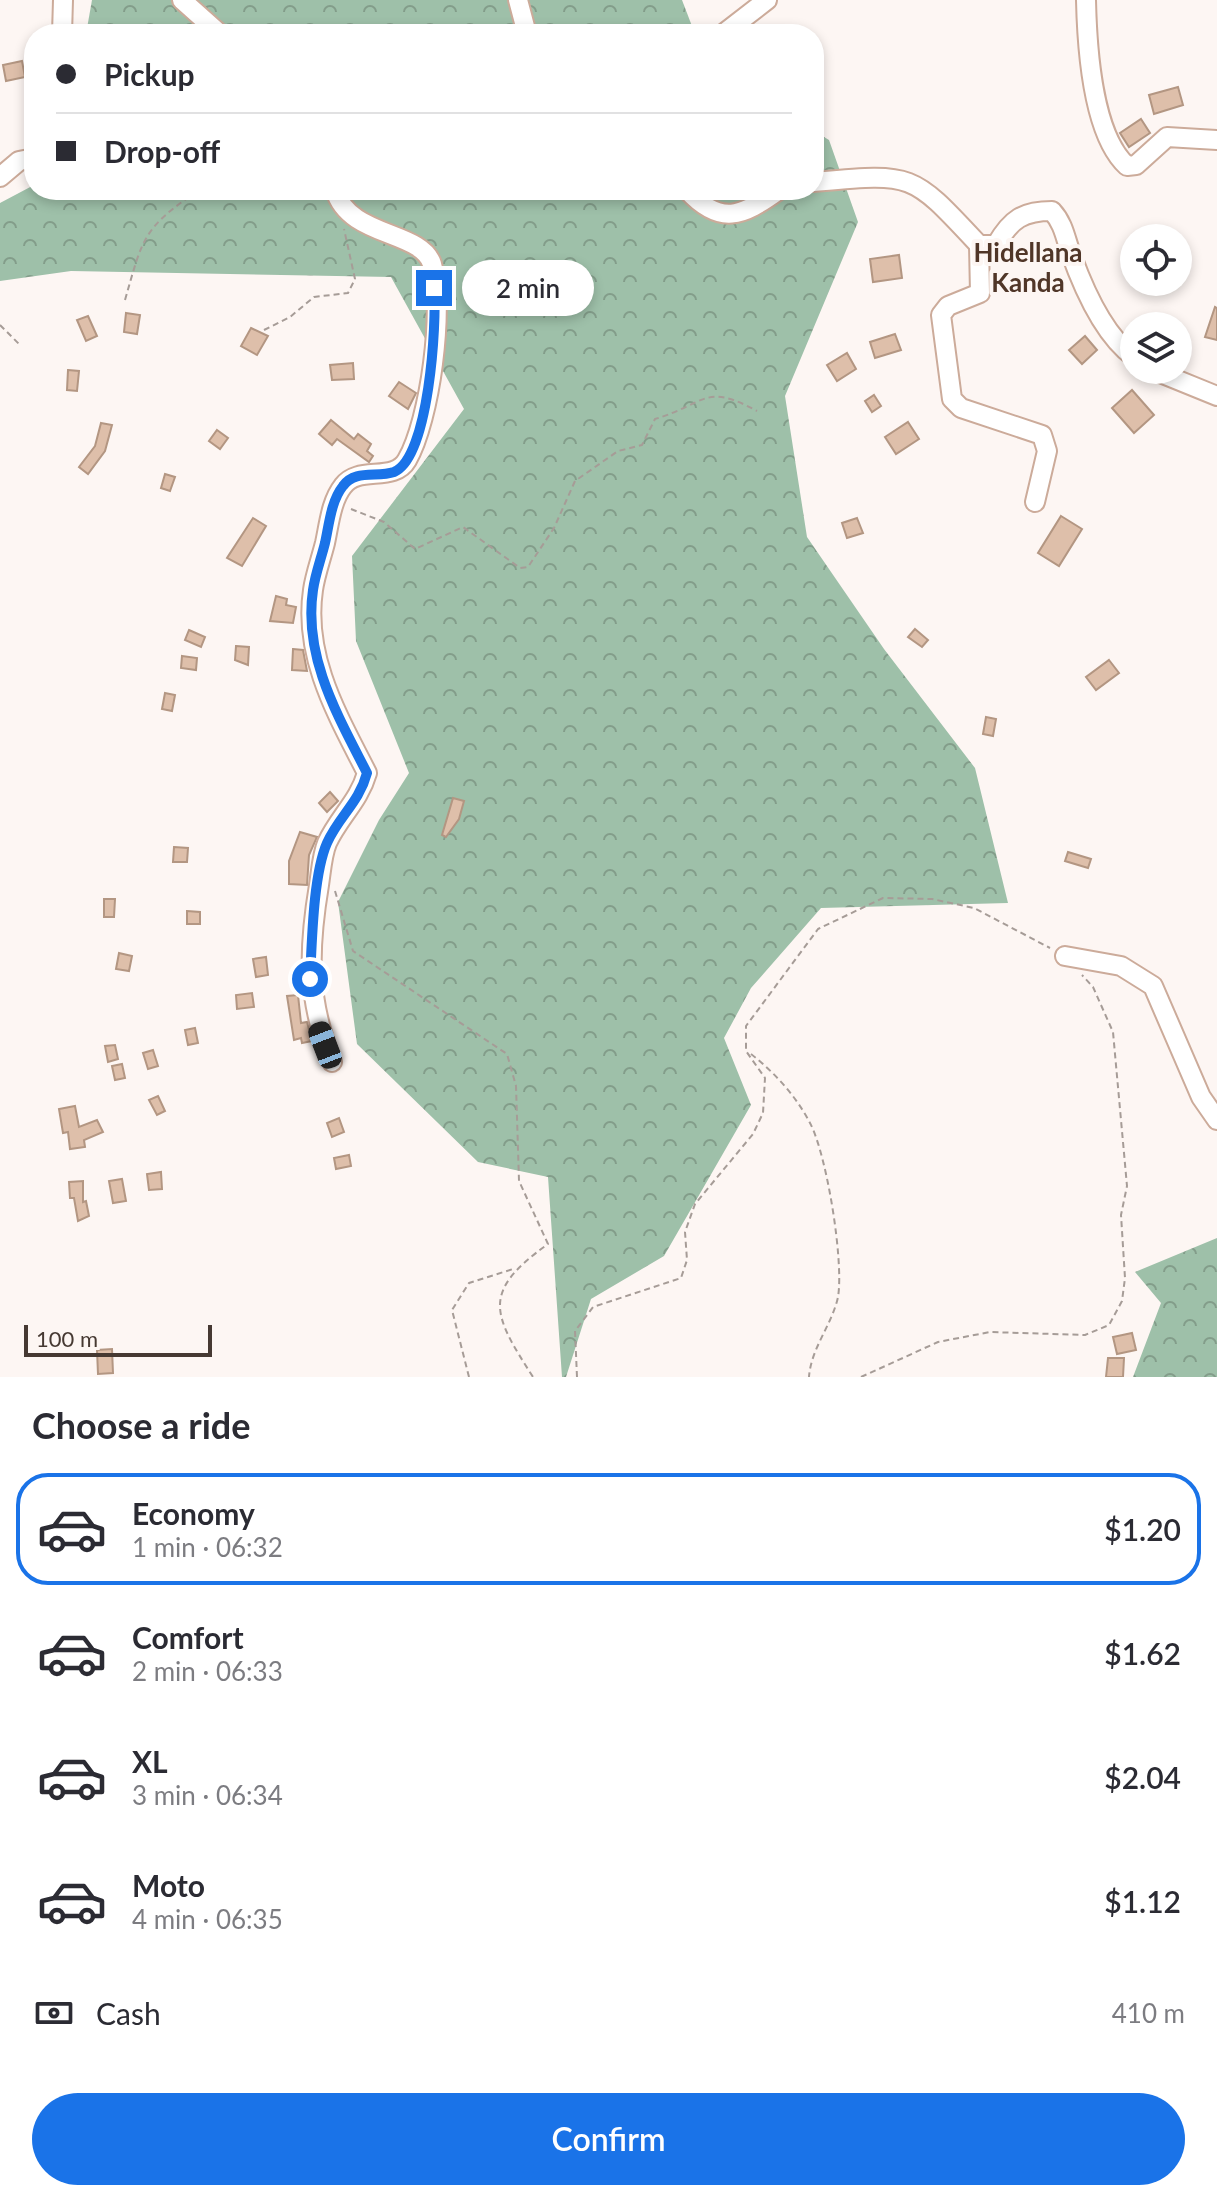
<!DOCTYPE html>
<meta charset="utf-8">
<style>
:root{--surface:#fff;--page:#f7f7f7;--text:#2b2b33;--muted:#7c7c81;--line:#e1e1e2;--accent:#1a73e8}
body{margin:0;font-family:Lato,sans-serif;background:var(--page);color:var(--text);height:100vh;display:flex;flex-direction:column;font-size:30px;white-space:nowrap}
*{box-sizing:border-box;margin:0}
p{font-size:26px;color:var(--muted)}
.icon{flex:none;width:44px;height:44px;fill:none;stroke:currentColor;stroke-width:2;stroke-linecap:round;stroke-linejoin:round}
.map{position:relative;height:1377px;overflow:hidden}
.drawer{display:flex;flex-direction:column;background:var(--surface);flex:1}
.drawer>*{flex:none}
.hud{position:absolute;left:24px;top:24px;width:800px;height:176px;border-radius:32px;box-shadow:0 4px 12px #0003;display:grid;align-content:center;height:176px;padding:0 32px;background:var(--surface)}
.buttons{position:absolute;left:1120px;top:224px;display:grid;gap:16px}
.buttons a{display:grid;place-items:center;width:72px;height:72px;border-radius:50%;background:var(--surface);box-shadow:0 4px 12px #0003;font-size:40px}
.scale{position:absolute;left:24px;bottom:20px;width:188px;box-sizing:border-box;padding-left:8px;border:4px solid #463932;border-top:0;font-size:22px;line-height:28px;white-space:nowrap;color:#463932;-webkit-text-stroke:6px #fdf6f3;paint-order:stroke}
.end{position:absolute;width:36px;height:36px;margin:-18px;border:10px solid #1a73e8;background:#fff;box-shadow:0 0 0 4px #fff}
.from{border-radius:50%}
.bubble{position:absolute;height:56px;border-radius:28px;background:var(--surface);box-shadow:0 4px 12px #0003;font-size:26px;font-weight:600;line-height:56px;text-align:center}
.car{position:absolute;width:24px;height:48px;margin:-24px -12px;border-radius:10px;box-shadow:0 0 6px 2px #0007;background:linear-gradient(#222 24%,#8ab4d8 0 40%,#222 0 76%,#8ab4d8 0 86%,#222 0)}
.hud b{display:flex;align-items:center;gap:28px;height:76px;font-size:30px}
.hud b+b{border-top:2px solid var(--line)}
.hud i{width:20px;height:20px;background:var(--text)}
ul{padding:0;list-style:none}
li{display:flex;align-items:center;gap:24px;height:112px;margin:0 16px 12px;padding:0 16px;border:4px solid transparent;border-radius:32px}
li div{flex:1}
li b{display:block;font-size:30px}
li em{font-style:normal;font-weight:600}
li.on{border-color:var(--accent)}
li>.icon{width:72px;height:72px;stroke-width:1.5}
h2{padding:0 32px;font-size:36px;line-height:96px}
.pay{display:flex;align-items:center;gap:20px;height:88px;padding:0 32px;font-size:30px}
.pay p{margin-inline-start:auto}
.button{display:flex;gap:16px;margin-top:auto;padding:16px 32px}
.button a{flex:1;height:92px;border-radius:48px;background:var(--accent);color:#fff;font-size:32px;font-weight:600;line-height:92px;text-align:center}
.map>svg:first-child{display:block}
.forest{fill:url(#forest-crowns)}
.building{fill:#debfaa;stroke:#b39682;stroke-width:2}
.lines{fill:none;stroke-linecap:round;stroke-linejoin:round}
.minor-casing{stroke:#ccab9a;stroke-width:22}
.path{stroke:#a69c97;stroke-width:2;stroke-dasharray:6 4;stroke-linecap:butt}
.minor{stroke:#fff;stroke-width:18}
.route{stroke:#1a73e8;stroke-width:10}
.labels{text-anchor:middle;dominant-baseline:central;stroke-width:8;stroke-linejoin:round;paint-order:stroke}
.quarter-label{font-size:26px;font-weight:bold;fill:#503628;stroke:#fdf6f3}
</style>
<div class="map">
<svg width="1217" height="1377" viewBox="0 0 1217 1377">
<defs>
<pattern id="forest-crowns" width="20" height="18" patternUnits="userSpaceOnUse" patternTransform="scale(2)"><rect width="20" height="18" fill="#9ec0a9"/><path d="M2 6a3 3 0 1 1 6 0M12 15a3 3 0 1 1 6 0" fill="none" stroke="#839d8a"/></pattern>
</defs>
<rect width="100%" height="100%" fill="#fdf6f3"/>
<g class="forest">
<path d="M92 0H682L695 34H86Z"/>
<path d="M814 131 829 140 858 222 785 396 807 537 884 649 975 768 1008 903 821 908 751 988 724 1038 751 1105 664 1256 591 1299 566 1377H562L548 1177 478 1162 357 1044 338 902 379 820 409 773 356 641 352 556 464 409 391 277 71 271 0 281V203L34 185V190H814Z"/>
<path d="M1217 1238V1377H1133L1161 1303 1135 1272Z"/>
</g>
<g class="building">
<path d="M22 61 25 77 6 81 3 65Z"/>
<path d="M1178 87 1183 105 1154 114 1149 95Z"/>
<path d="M1141 119 1150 133 1129 147 1120 133Z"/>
<path d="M899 255 902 278 873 282 870 259Z"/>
<path d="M1215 307 1217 308V340L1205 337Z"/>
<path d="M126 313 140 315 137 334 124 332Z"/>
<path d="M88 316 97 336 86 341 77 320Z"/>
<path d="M251 328 268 336 257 355 241 346Z"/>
<path d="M895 334 901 350 875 358 870 342Z"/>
<path d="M1085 336 1097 350 1082 364 1069 350Z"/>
<path d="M847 353 856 369 837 381 827 365Z"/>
<path d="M353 363 354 379 332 380 330 365Z"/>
<path d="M68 370 79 371 77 391 67 390Z"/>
<path d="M399 382 416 393 408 409 389 396Z"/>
<path d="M1132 390 1154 415 1134 433 1112 408Z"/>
<path d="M874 395 881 406 872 412 865 401Z"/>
<path d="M331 420 354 439 358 434 371 444 367 451 373 456 369 462 337 439 332 445 319 434Z"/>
<path d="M908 422 919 439 896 454 885 437Z"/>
<path d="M101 423 112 425 105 451 88 474 79 467 95 446Z"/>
<path d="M217 430 228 438 220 449 209 441Z"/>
<path d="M165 474 175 477 170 491 161 488Z"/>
<path d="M1061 516 1082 529 1059 566 1038 553Z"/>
<path d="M253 518 266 526 242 566 227 558Z"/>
<path d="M857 518 863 533 847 538 842 523Z"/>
<path d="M276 596 287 599 286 605 296 607 293 623 270 621Z"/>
<path d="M915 629 928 640 922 647 908 637Z"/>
<path d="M189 630 205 637 201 647 185 640Z"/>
<path d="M236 646 249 647 248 665 235 660Z"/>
<path d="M293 649 303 650 307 671 292 670Z"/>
<path d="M182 656 197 658 196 670 181 668Z"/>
<path d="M1109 660 1119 673 1096 690 1086 677Z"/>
<path d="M165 693 175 695 172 711 162 709Z"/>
<path d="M986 717 996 719 993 736 983 734Z"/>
<path d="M330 792 338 801 327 812 319 803Z"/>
<path d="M453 798 464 801 459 819 446 837 442 835Z"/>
<path d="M300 832 317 837 309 855 307 885 289 884V861Z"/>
<path d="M174 847 188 848 187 862H173Z"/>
<path d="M1068 852 1091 859 1088 868 1065 861Z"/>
<path d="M104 899H115L114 917H104Z"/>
<path d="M187 911 200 912V924H187Z"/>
<path d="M119 953 132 956 129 971 116 969Z"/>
<path d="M266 957 268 975 256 977 253 959Z"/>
<path d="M252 993 254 1007 237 1009 236 995Z"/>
<path d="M298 995 301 1023 307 1022 312 1041 302 1043 301 1038 294 1040 287 996Z"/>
<path d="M195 1028 198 1043 188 1045 185 1030Z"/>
<path d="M115 1045 118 1059 108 1062 105 1046Z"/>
<path d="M153 1050 158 1066 148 1069 143 1053Z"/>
<path d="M122 1064 125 1078 115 1080 112 1066Z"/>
<path d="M158 1096 165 1111 157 1115 149 1100Z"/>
<path d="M75 1106 79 1127 97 1120 103 1132 84 1140 85 1147 70 1149 68 1132 63 1133 59 1109Z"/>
<path d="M339 1118 344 1132 332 1137 327 1123Z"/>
<path d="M349 1155 351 1166 336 1169 334 1158Z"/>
<path d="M161 1172 162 1189 149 1190 147 1174Z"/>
<path d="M122 1179 126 1201 113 1203 109 1181Z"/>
<path d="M83 1181V1202L86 1201 89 1216 78 1221 74 1198H70L69 1182Z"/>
<path d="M1132 1333 1136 1350 1117 1354 1113 1337Z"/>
<path d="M112 1349 113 1373 98 1374 97 1350Z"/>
<path d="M1108 1358H1124L1123 1377H1106Z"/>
</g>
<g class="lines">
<defs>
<g id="minor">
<path d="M182 0 220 34"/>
<path d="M518 0 527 34"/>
<path d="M1086 0C1087 45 1092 134 1127 166L1136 165 1167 137 1217 140"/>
<path d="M62 34 63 0"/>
<path d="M723 34 767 0"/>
<path d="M0 177 19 161 34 158"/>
<path d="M814 182C914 173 911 172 979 245H996C1011 219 1023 211 1052 211 1063 223 1065 236 1070 251 1082 285 1103 335 1134 357"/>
<path d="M687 190C720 226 742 217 779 190"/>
<path d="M979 245 980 293 948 306 941 315 952 399 961 408 1042 435 1047 451 1035 502"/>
<path d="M1153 370 1217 396"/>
<path d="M1065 956 1121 966 1153 986 1201 1097 1217 1120"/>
<path d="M332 1062C307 999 308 951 319 885 321 872 322 855 327 843 339 817 359 801 367 773 338 716 303 657 313 590 315 575 321 559 325 543 329 525 331 501 343 486 358 465 394 483 407 460 430 420 445 308 432 264 421 230 349 238 335 190"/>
</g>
</defs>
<use href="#minor" class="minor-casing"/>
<g class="path">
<path d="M125 300C143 237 143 228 199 190"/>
<path d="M0 325 20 345"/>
<path d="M264 330 290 317 314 297 348 293 355 279 344 229"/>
<path d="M351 509 384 522 415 549 463 527 520 568 528 567 554 528 575 481 618 451 642 445 655 419C706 404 704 382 757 411"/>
<path d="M335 891 353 951 507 1054 516 1086 519 1181 548 1244C481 1292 492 1313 533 1377"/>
<path d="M751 1054C775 1073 796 1096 810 1123 827 1155 844 1262 838 1297 832 1325 811 1348 809 1377"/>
<path d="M469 1377 452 1310 469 1283 513 1269"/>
<path d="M577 1377 575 1331 593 1307 681 1278 687 1260 685 1232 695 1204 753 1134 763 1113 765 1078 746 1051V1026L818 929 883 898 932 899 974 908 1050 948"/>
<path d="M861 1377 938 1342 990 1332 1085 1335 1109 1325 1122 1301 1125 1278 1121 1215 1127 1186 1113 1032 1093 987 1082 975"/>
</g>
<use href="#minor" class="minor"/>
</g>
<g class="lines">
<path class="route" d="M310 979C312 942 313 875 327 843 339 816 359 803 367 773 338 716 303 657 313 590 315 575 321 559 325 543 329 525 331 501 343 486 355 469 377 478 394 472 429 458 437 323 434 288"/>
</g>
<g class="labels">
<g class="quarter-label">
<text x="1028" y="252">Hidellana<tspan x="1028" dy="30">Kanda</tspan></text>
</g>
</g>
</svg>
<div class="buttons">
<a><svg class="icon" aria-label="locate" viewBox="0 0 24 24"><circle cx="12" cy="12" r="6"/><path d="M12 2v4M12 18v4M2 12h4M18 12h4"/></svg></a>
<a><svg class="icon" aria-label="layers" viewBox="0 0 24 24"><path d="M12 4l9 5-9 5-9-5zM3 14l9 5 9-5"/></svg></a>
</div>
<div class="scale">100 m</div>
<i class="end from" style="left:310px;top:979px"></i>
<i class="end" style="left:434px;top:288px"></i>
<div class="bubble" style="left:462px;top:260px;width:132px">2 min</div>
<i class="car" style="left:325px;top:1045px;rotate:339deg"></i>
<div class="hud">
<b><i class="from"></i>Pickup</b>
<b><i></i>Drop-off</b>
</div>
</div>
<section class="drawer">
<h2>Choose a ride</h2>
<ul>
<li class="on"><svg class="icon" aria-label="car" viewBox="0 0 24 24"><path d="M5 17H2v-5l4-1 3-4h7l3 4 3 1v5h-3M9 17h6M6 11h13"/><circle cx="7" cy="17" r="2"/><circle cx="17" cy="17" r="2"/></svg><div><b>Economy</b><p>1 min · 06:32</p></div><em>$1.20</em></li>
<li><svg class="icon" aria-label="car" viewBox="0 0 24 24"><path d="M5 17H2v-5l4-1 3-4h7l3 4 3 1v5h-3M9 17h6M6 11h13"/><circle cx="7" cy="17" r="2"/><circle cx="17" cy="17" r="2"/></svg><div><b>Comfort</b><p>2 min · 06:33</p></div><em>$1.62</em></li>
<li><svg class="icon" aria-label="car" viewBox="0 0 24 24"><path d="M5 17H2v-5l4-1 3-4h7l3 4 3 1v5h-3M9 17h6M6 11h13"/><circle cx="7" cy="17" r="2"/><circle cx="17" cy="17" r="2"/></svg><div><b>XL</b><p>3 min · 06:34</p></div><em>$2.04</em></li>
<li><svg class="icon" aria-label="car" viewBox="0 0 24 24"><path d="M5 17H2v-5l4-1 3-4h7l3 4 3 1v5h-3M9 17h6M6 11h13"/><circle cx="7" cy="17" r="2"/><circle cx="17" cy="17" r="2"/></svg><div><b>Moto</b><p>4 min · 06:35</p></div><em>$1.12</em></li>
</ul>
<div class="pay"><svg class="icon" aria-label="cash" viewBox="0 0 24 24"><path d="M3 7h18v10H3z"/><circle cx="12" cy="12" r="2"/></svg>Cash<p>410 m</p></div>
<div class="button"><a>Confirm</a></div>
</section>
